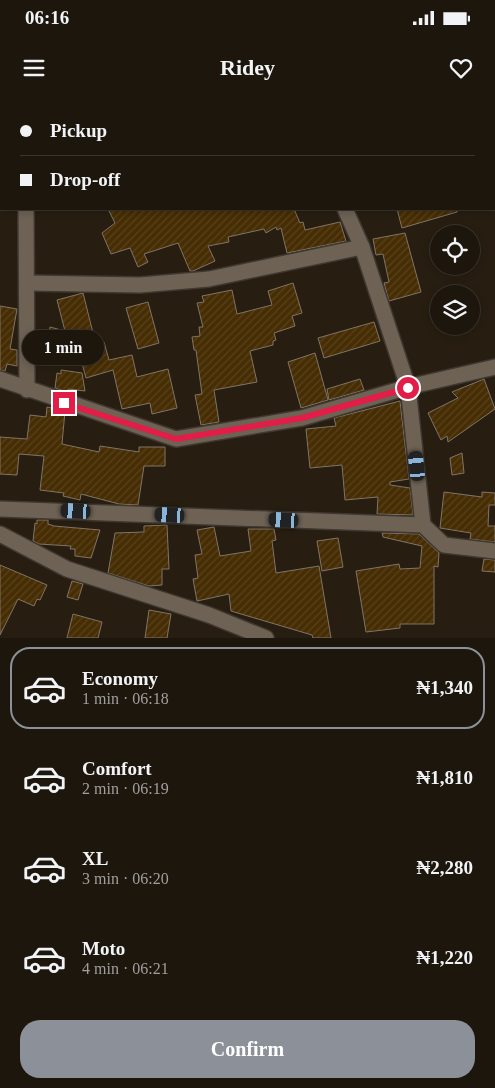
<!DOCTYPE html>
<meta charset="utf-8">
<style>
:root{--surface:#1d160d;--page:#2a231b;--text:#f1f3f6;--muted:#a09f9d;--line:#3b352e;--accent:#8c9099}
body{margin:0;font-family:Georgia,serif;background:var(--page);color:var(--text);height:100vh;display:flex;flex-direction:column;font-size:19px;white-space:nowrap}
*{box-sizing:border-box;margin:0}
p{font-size:16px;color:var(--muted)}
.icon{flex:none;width:28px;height:28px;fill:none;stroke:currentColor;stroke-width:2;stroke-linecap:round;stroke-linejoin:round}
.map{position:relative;height:538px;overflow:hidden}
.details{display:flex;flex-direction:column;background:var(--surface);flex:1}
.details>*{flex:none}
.hud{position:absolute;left:0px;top:0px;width:495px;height:110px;box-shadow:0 2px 8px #0003,0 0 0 1px var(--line);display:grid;align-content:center;height:110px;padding:0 20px;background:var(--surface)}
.controls{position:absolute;left:430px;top:125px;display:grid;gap:10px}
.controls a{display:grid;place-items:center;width:50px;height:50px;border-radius:50%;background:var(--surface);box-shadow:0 2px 8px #0003,0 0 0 1px var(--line);font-size:25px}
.end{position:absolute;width:22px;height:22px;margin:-11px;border:6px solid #e11d48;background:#fff;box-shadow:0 0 0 2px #fff}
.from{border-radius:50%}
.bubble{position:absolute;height:35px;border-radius:18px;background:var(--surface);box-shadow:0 2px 8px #0003,0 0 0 1px var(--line);font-size:16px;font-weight:700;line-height:35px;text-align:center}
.car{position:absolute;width:15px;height:30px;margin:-15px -8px;border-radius:6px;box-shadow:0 0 4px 1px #0007;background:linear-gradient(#222 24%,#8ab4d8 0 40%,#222 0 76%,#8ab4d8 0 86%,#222 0)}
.hud b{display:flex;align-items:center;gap:18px;height:48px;font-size:19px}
.hud b+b{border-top:1px solid var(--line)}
.hud i{width:12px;height:12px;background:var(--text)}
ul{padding:9px 0 0;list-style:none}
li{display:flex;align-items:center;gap:15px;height:82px;margin:0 10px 8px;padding:0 10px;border:2px solid transparent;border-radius:20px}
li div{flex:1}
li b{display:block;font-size:19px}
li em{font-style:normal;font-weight:700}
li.current{border-color:var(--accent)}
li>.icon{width:45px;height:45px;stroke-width:1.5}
.action{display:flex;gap:10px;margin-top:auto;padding:10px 20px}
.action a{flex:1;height:58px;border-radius:20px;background:var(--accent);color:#fff;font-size:20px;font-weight:700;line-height:58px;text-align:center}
.status{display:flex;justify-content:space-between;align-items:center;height:35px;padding:0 25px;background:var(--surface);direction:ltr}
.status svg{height:14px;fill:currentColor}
header{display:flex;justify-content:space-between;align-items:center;height:65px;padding:0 20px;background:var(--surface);font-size:22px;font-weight:700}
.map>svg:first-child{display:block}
.building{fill:url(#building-hatch);stroke:#807466}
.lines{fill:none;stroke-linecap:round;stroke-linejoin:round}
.minor-casing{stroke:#3f3730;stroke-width:18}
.minor{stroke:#6d6254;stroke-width:15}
.route{stroke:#e11d48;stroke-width:6}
</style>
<div class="status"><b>06:16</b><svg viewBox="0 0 49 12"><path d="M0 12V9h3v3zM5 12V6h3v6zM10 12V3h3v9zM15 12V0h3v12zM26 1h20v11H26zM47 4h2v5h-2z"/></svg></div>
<header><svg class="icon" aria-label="menu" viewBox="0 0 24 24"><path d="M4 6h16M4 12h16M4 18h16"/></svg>Ridey<svg class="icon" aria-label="heart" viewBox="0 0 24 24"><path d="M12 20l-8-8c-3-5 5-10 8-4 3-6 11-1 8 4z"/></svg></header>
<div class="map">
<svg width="495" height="538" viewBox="0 0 495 538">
<defs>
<pattern id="building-hatch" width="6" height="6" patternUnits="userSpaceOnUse" patternTransform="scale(1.25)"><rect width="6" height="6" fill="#462d04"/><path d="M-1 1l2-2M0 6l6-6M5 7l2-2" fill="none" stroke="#58421c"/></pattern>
</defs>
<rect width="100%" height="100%" fill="#271e11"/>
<g class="building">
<path d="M108 109H294L300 123 303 122 305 130 340 122 346 141 287 153 281 128 277 130 276 127 266 133 264 129 228 137 229 142 208 146 215 161 193 171H190L178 143 144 154 148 162 138 167 130 148 111 154 102 133 115 123Z"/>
<path d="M397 109H457V112L402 128Z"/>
<path d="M405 133 421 192 389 201 384 183 389 182 383 154 376 155 373 139Z"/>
<path d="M293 183 302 213 292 216 295 226 274 233 276 240 273 241V245L250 251 257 282 214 290 219 322 201 325 195 295 202 294 196 250H194L192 237 200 236 199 227H203L197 203 204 202 202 196 232 190 237 214 272 205 268 191Z"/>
<path d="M83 193 96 245 104 242 109 260 132 255 137 277 168 269 177 308 152 314 150 303 122 309 113 270 86 278 77 245 48 238 50 227 65 231 57 200Z"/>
<path d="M148 202 159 243 138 249 126 208Z"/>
<path d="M0 206 17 209 10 249 17 250V266L7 264 5 271 0 270Z"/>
<path d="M374 222 380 241 324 258 318 238Z"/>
<path d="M315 253 328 300 301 308 288 262Z"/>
<path d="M61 270 82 273 85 291 68 289 67 292 55 288 57 273 61 274Z"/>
<path d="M360 279 364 290 329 300 327 289Z"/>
<path d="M484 279 495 309 448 342 447 336 441 340 428 313 458 298 452 292Z"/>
<path d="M400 301 409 379 390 382V385L410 388 413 415 377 414 378 397 345 400 342 365 310 368 306 329 336 326 334 318Z"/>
<path d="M47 307 65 311 62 344 99 352 100 346 139 352V347H165V366H144L138 405 119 404 81 394 80 400 63 396 64 393 40 390 44 356 19 354 17 375 0 374V337L27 339 30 315 46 317Z"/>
<path d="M462 353 464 373 452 375 450 358Z"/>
<path d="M444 392 482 397V392L495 393V405H489L488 426H495V442L470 439 471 433 440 428Z"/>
<path d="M37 420H48V424L54 426 100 430 91 458 75 456V449H70L71 446 39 444 33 441 35 423 37 424Z"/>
<path d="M167 425 169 469H162V485L149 486 108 473 115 433 144 432V426Z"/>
<path d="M214 427 220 456 251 451 248 429H274L276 440 272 441 276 473 319 466 331 538H313L312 535 231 511 229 494 197 501 193 479 198 478 195 455 202 454 197 430Z"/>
<path d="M382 433 419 434 439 453 438 467 434 466V524H400V528L366 532 356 471 399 464 400 469 420 468 422 446 383 437Z"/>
<path d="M338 438 343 467 322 471 317 441Z"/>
<path d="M484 459 495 460V472L482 471Z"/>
<path d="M0 465 47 485 40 500 37 499 34 506 18 499 0 535Z"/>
<path d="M72 481 83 484 78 500 67 497Z"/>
<path d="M149 510 171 514 167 538H145Z"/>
<path d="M73 514 102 522 98 538H67Z"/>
</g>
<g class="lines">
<defs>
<g id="minor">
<path d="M25 0V1"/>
<path d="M296 0 297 1"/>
<path d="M494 25H495"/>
<path d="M26 109 27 290"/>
<path d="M345 109 362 147 408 287 423 425"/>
<path d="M27 183 140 185 209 179 362 147"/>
<path d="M0 279 176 339 302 318 408 287 495 267"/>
<path d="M0 409 423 425 444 445 495 451"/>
<path d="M0 434 67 469 209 515 266 538"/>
</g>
</defs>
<use href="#minor" class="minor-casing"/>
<use href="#minor" class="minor"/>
</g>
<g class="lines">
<path class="route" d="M64 303 176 339 302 318 408 288"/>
</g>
</svg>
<div class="controls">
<a><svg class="icon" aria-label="locate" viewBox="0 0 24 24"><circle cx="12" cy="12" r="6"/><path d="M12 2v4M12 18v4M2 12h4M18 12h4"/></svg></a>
<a><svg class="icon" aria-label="layers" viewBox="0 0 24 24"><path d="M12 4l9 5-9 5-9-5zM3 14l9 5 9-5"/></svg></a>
</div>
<i class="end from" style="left:408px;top:288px"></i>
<i class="end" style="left:64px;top:303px"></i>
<div class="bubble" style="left:22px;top:230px;width:82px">1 min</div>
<i class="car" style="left:417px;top:366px;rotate:354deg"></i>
<i class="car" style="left:76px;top:411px;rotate:273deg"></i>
<i class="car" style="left:170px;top:415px;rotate:273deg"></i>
<i class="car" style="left:284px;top:420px;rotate:273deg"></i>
<div class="hud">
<b><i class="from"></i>Pickup</b>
<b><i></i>Drop-off</b>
</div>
</div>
<section class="details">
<ul>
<li class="current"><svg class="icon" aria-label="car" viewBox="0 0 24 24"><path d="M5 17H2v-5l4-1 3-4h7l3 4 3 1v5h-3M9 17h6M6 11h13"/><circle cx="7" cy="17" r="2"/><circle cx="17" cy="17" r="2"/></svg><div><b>Economy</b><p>1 min · 06:18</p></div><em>₦1,340</em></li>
<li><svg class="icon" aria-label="car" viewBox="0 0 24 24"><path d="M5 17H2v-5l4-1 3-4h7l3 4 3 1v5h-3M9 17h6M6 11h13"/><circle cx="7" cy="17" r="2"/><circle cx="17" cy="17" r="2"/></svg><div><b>Comfort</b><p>2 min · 06:19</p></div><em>₦1,810</em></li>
<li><svg class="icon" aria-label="car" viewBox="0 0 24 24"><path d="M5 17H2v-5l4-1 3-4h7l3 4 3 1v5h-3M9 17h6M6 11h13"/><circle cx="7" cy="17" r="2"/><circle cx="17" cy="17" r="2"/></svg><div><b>XL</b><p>3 min · 06:20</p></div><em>₦2,280</em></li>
<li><svg class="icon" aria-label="car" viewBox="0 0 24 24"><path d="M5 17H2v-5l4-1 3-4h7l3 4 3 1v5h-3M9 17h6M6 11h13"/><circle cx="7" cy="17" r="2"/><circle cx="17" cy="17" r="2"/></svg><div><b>Moto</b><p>4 min · 06:21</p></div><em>₦1,220</em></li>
</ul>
<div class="action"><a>Confirm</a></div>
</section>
